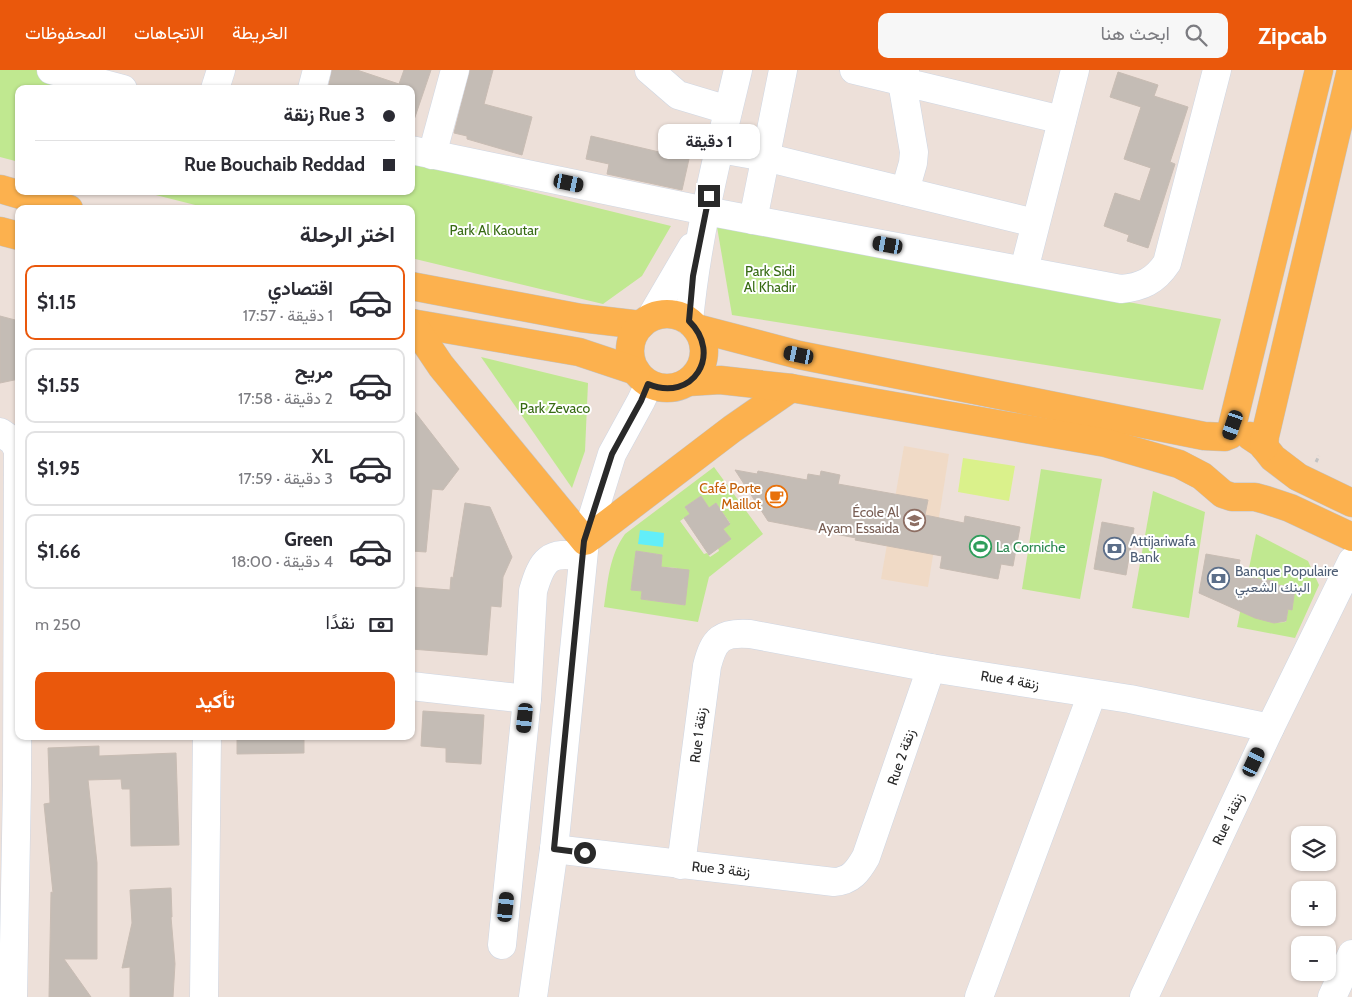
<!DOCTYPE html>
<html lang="ar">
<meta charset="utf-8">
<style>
:root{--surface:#fff;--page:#f7f7f7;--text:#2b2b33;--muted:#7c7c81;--line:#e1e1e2;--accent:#ea580c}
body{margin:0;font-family:Cabin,Vazirmatn,sans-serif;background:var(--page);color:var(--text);direction:rtl;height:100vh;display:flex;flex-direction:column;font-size:19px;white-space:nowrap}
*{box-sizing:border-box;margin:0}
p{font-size:16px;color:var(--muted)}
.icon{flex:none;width:28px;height:28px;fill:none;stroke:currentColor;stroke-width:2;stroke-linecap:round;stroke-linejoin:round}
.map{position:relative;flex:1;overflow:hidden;direction:ltr}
.panel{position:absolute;left:15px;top:135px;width:400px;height:535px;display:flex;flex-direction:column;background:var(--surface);border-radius:10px;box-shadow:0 1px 4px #0004;direction:rtl}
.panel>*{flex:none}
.banner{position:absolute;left:15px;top:15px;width:400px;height:110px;border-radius:10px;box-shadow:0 1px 4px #0004;direction:rtl;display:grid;align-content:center;height:110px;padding:0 20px;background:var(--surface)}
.controls{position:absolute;left:1291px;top:756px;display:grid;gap:10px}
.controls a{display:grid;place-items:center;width:45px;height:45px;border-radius:10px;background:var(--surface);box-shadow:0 1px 4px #0004;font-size:25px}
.end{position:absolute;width:22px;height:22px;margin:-11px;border:6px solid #292929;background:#fff;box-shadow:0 0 0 2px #fff}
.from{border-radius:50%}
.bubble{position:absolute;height:35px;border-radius:10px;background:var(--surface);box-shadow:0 1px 4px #0004;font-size:16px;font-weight:700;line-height:35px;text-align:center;direction:rtl}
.car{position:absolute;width:15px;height:30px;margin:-15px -8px;border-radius:6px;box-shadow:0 0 4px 1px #0007;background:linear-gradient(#222 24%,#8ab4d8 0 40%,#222 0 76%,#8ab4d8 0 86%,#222 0)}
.banner b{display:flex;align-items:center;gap:18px;height:48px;font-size:19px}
.banner b+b{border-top:1px solid var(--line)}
.banner i{width:12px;height:12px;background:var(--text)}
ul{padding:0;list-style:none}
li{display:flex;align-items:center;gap:15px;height:75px;margin:0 10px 8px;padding:0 10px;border:2px solid var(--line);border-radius:10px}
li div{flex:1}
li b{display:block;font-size:19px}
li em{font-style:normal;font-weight:700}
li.current{border-color:var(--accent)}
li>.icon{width:45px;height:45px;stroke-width:1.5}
h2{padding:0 20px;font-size:22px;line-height:60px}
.pay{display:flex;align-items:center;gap:12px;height:55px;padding:0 20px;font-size:19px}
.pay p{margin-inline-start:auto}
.cta{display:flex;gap:10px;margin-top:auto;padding:10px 20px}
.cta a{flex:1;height:58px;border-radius:10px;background:var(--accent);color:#fff;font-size:20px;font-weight:700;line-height:58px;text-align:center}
header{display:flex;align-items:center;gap:30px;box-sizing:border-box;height:70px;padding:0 25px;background:var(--accent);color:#fff}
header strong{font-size:24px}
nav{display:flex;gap:28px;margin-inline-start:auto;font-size:18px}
.search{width:350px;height:45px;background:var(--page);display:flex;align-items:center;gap:12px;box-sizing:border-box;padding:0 18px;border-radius:10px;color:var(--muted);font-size:19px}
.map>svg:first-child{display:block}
.education{fill:#f0dac6}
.green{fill:#c0e890;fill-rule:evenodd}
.pitch{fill:#daf18b}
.water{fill:#62eef9}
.building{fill:#c4bcb5;stroke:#c8bcb3}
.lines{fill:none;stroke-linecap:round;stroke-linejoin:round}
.minor-casing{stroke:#ced6e3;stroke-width:29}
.major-casing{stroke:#c3c3c3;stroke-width:29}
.path{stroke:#c3c3c3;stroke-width:3;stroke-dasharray:4 2.5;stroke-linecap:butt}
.minor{stroke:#fff;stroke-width:28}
.major{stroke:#fcb14e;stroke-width:28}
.route{stroke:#292929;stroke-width:6}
.labels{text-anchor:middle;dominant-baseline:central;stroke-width:4;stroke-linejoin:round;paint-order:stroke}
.park-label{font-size:14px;fill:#376b13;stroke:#fff}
.food-label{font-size:14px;fill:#c56008;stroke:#fff;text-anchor:end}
.education-label{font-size:14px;fill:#785e54;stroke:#fff;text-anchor:end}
.service-label{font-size:14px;fill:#4e5e75;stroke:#fff;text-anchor:start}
.leisure-label{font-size:14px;fill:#27864d;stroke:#fff;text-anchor:start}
.street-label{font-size:14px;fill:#292929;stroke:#fff}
</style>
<header>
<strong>Zipcab</strong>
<div class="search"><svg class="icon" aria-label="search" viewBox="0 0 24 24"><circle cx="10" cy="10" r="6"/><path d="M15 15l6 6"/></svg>ابحث هنا</div>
<nav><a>الخريطة</a><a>الاتجاهات</a><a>المحفوظات</a></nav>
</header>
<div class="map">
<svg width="1352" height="927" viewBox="0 0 1352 927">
<rect width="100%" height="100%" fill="#ede0d9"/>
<path class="education" d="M904 376 949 384 928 517 881 509Z"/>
<g class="green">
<path d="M0 0H39L115 19H19V92L0 87Z"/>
<path d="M411 92 671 156 642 206 603 234 411 188V139H211L140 121H411Z"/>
<path d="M717 157 1221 249 1203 320 732 245Z"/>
<path d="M481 287 588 313 585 381 572 418Z"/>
<path d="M714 397 763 464 709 507 698 552 604 537C608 511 609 486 625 464ZM701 426 709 438 716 433 730 453 723 459 731 469 718 478 719 481 710 487 707 483 704 484 680 451 690 444 685 437ZM636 481 662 485 661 497 677 498 684 535 641 529 642 521 631 520Z"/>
<path d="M1041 399 1102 409 1080 529 1022 519Z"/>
<path d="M1153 421 1205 442 1189 548 1132 538Z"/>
<path d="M1256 464 1308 491 1319 515 1295 568 1237 557ZM1274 511 1273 514 1295 518 1292 539H1288L1286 552 1272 553 1266 549 1254 547Z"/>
</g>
<path class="pitch" d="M963 388 1015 396 1009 431 958 422Z"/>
<path class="water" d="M640 460 664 463 663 477 638 474Z"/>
<g class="building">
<path d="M332 0H357L399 14 404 0H431L414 50H411V19H328Z"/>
<path d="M470 0H493L484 34 532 47 522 85 467 69V66L454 63Z"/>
<path d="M1118 2 1158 15 1154 26 1188 37 1170 92 1175 94 1148 178 1127 171 1129 165 1104 156 1115 123 1140 131 1151 98 1124 89 1141 37 1110 27Z"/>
<path d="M591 66 689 89 682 120 607 104 609 94 586 89Z"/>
<path d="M0 246 19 251V309L0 313Z"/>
<path d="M411 337 459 399 443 420 432 419 426 482 411 481Z"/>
<path d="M735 400 757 404 758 401 807 410 808 404 820 406 821 401 840 405 838 414 928 430 925 445 964 453 965 446 1020 457 1013 496 1001 494 998 509 940 498 942 486 855 470 856 468 768 451Z"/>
<path d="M701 426 709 438 716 433 730 454 723 459 731 469 709 485 684 448 690 444 685 437Z"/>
<path d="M465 433 490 437 512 487 503 507 501 537 491 536 487 585 411 579V517L450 520 451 507 453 508Z"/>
<path d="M1102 452 1134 458 1126 505 1094 499Z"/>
<path d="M636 481 662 485 661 497 689 500 685 535 641 529 642 521 631 520Z"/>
<path d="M1206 484 1240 490 1237 506 1274 511 1273 514 1295 518 1292 540 1288 539 1286 551 1274 553 1255 548 1199 523Z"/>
<path d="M423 641 484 645 481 694 446 692V678L421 676Z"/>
<path d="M237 666H304V683L237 684Z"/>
<path d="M99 676V686L176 683 179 775 131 776 130 719H122L121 709 88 710 97 793V889H64L91 927H49L51 822 53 823 44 734 50 733 48 678Z"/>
<path d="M171 818 172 847H171L175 894 173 927H130V897L122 898 132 853 130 820Z"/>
</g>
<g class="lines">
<defs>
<g id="minor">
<path d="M51 0 123 19"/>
<path d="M649 0 678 25 728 40"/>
<path d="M854 0 1062 50"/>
<path d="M215 19 221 0"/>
<path d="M312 19 317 0"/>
<path d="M720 79 765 87 1035 153"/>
<path d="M411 80 706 141 1121 219C1142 217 1155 211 1167 193L1217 0"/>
<path d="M432 85 455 0"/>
<path d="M905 121 913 93 914 82 902 12 905 0"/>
<path d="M753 150 783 0"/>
<path d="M1024 200 1075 0"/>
<path d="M651 247 692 177"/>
<path d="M689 251C697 166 718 83 738 0"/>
<path d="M0 362 13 371 18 380 17 714 13 927"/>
<path d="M411 616 527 629"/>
<path d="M554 779 834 812C851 811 858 801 866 787L931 598"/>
<path d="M681 795 707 596C714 569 721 562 750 564L931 598 1130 629 1270 658"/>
<path d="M502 875 527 629 533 521C542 490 549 480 582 487"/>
<path d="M204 927 207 666"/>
<path d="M533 927 554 779 585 471 612 384 641 331 649 314"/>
<path d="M979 927 1092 624"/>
<path d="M1144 927 1270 658 1352 491"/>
<path d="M1332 927 1352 884"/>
</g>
<g id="major">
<path d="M0 119 69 139"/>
<path d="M0 161 19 166"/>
<path d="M411 216 581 248 641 255"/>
<circle cx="667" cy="281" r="37"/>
<path d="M411 253 579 282 636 301"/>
<path d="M412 253 441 296 585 471 732 359 791 318"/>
<path d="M696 258 799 285 1204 366 1225 367"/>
<path d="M688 312 720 310 791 318 1106 373 1179 394 1202 406 1223 424 1232 427H1255L1266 430 1290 438 1352 467"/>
<path d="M1230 365 1319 0"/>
<path d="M1250 366 1262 374 1273 388 1298 407 1352 433"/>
<path d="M1264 377 1265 366 1351 0"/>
</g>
</defs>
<use href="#minor" class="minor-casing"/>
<use href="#major" class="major-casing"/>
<path class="path" d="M1316 392 1319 386"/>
<use href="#minor" class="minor"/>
<use href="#major" class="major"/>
</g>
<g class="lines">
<path class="route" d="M585 783 554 779 584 471 612 384 641 331 648 314C693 333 723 284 689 251L693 206 709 126"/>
</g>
<defs>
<symbol id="cafe-ring" viewBox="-11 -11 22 22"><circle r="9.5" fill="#fff" stroke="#e8710a" stroke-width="1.5"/><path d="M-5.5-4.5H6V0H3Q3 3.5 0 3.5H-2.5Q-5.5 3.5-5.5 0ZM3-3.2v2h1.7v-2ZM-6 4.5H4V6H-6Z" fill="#e8710a"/></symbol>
<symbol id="school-ring" viewBox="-11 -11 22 22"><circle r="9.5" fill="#fff" stroke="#8d6e63" stroke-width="1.5"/><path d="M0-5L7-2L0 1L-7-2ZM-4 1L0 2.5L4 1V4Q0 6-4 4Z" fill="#8d6e63"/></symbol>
<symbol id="stadium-ring" viewBox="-11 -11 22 22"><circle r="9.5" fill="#fff" stroke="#2e9e5b" stroke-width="1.5"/><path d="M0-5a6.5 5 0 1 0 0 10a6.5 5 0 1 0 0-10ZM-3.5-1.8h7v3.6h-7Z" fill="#2e9e5b"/></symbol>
<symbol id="bank-ring" viewBox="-11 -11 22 22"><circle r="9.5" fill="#fff" stroke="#5c6f8a" stroke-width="1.5"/><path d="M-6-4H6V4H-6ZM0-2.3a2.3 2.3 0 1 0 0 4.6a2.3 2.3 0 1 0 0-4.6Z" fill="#5c6f8a"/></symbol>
</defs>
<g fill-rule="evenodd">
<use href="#cafe-ring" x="764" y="414" width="25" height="25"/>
<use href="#school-ring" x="902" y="438" width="25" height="25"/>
<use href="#stadium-ring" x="968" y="464" width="25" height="25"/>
<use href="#bank-ring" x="1102" y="466" width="25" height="25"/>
<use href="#bank-ring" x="1206" y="496" width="25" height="25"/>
</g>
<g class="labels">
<g class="park-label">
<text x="494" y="160">Park Al Kaoutar</text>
<text x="770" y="201">Park Sidi<tspan x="770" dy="16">Al Khadir</tspan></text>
<text x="555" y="338">Park Zevaco</text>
</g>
<g class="food-label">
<text x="761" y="418">Café Porte<tspan x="761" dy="16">Maillot</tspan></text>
</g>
<g class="education-label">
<text x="899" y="442">École Al<tspan x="899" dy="16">Ayam Essaida</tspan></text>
</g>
<g class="service-label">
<text x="1130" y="471">Attijariwafa<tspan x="1130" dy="16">Bank</tspan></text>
<text x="1235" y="501">Banque Populaire<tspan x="1235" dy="16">البنك الشعبي</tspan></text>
</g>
<g class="leisure-label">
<text x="996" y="477">La Corniche</text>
</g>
<g class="street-label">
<text transform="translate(1010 610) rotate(9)">Rue 4 زنقة</text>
<text transform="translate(698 665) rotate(-83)">Rue 1 زنقة</text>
<text transform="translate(901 687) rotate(-71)">Rue 2 زنقة</text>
<text transform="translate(1228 749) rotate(-65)">Rue 1 زنقة</text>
<text transform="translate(721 799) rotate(6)">Rue 3 زنقة</text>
</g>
</g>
</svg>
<div class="controls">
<a><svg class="icon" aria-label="layers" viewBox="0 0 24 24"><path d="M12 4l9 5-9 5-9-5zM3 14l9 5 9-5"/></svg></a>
<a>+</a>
<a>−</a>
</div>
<i class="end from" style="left:585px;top:783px"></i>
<i class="end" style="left:709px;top:126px"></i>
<div class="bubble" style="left:658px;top:54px;width:102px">1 دقيقة</div>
<i class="car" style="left:569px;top:113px;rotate:102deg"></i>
<i class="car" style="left:888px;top:175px;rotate:280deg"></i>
<i class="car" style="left:799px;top:285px;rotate:282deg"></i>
<i class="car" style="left:1233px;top:355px;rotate:199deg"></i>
<i class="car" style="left:525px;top:648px;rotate:186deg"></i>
<i class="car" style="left:1254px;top:692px;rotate:25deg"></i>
<i class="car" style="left:506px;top:837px;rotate:6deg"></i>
<div class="banner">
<b><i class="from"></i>Rue 3 زنقة</b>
<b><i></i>Rue Bouchaib Reddad</b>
</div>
<section class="panel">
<h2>اختر الرحلة</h2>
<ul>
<li class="current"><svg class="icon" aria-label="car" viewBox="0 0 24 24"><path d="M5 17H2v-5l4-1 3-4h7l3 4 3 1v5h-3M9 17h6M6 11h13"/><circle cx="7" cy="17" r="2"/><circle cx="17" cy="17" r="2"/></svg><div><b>اقتصادي</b><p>1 دقيقة · 17:57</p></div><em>$1.15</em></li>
<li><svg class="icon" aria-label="car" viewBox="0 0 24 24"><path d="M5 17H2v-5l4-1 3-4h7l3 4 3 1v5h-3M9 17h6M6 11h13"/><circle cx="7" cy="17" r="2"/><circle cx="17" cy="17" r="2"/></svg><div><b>مريح</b><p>2 دقيقة · 17:58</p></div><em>$1.55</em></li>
<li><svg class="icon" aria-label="car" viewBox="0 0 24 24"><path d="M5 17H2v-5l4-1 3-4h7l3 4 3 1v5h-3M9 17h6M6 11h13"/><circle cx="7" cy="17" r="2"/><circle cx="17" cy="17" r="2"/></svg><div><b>XL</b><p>3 دقيقة · 17:59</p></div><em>$1.95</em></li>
<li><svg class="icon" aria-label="car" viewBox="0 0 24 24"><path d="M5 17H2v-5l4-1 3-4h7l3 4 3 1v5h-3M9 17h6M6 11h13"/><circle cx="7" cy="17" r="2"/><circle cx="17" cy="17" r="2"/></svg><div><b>Green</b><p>4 دقيقة · 18:00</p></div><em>$1.66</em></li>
</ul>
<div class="pay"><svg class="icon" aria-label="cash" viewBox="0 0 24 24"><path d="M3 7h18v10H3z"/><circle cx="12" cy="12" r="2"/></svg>نقدًا<p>250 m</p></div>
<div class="cta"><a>تأكيد</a></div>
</section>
</div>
